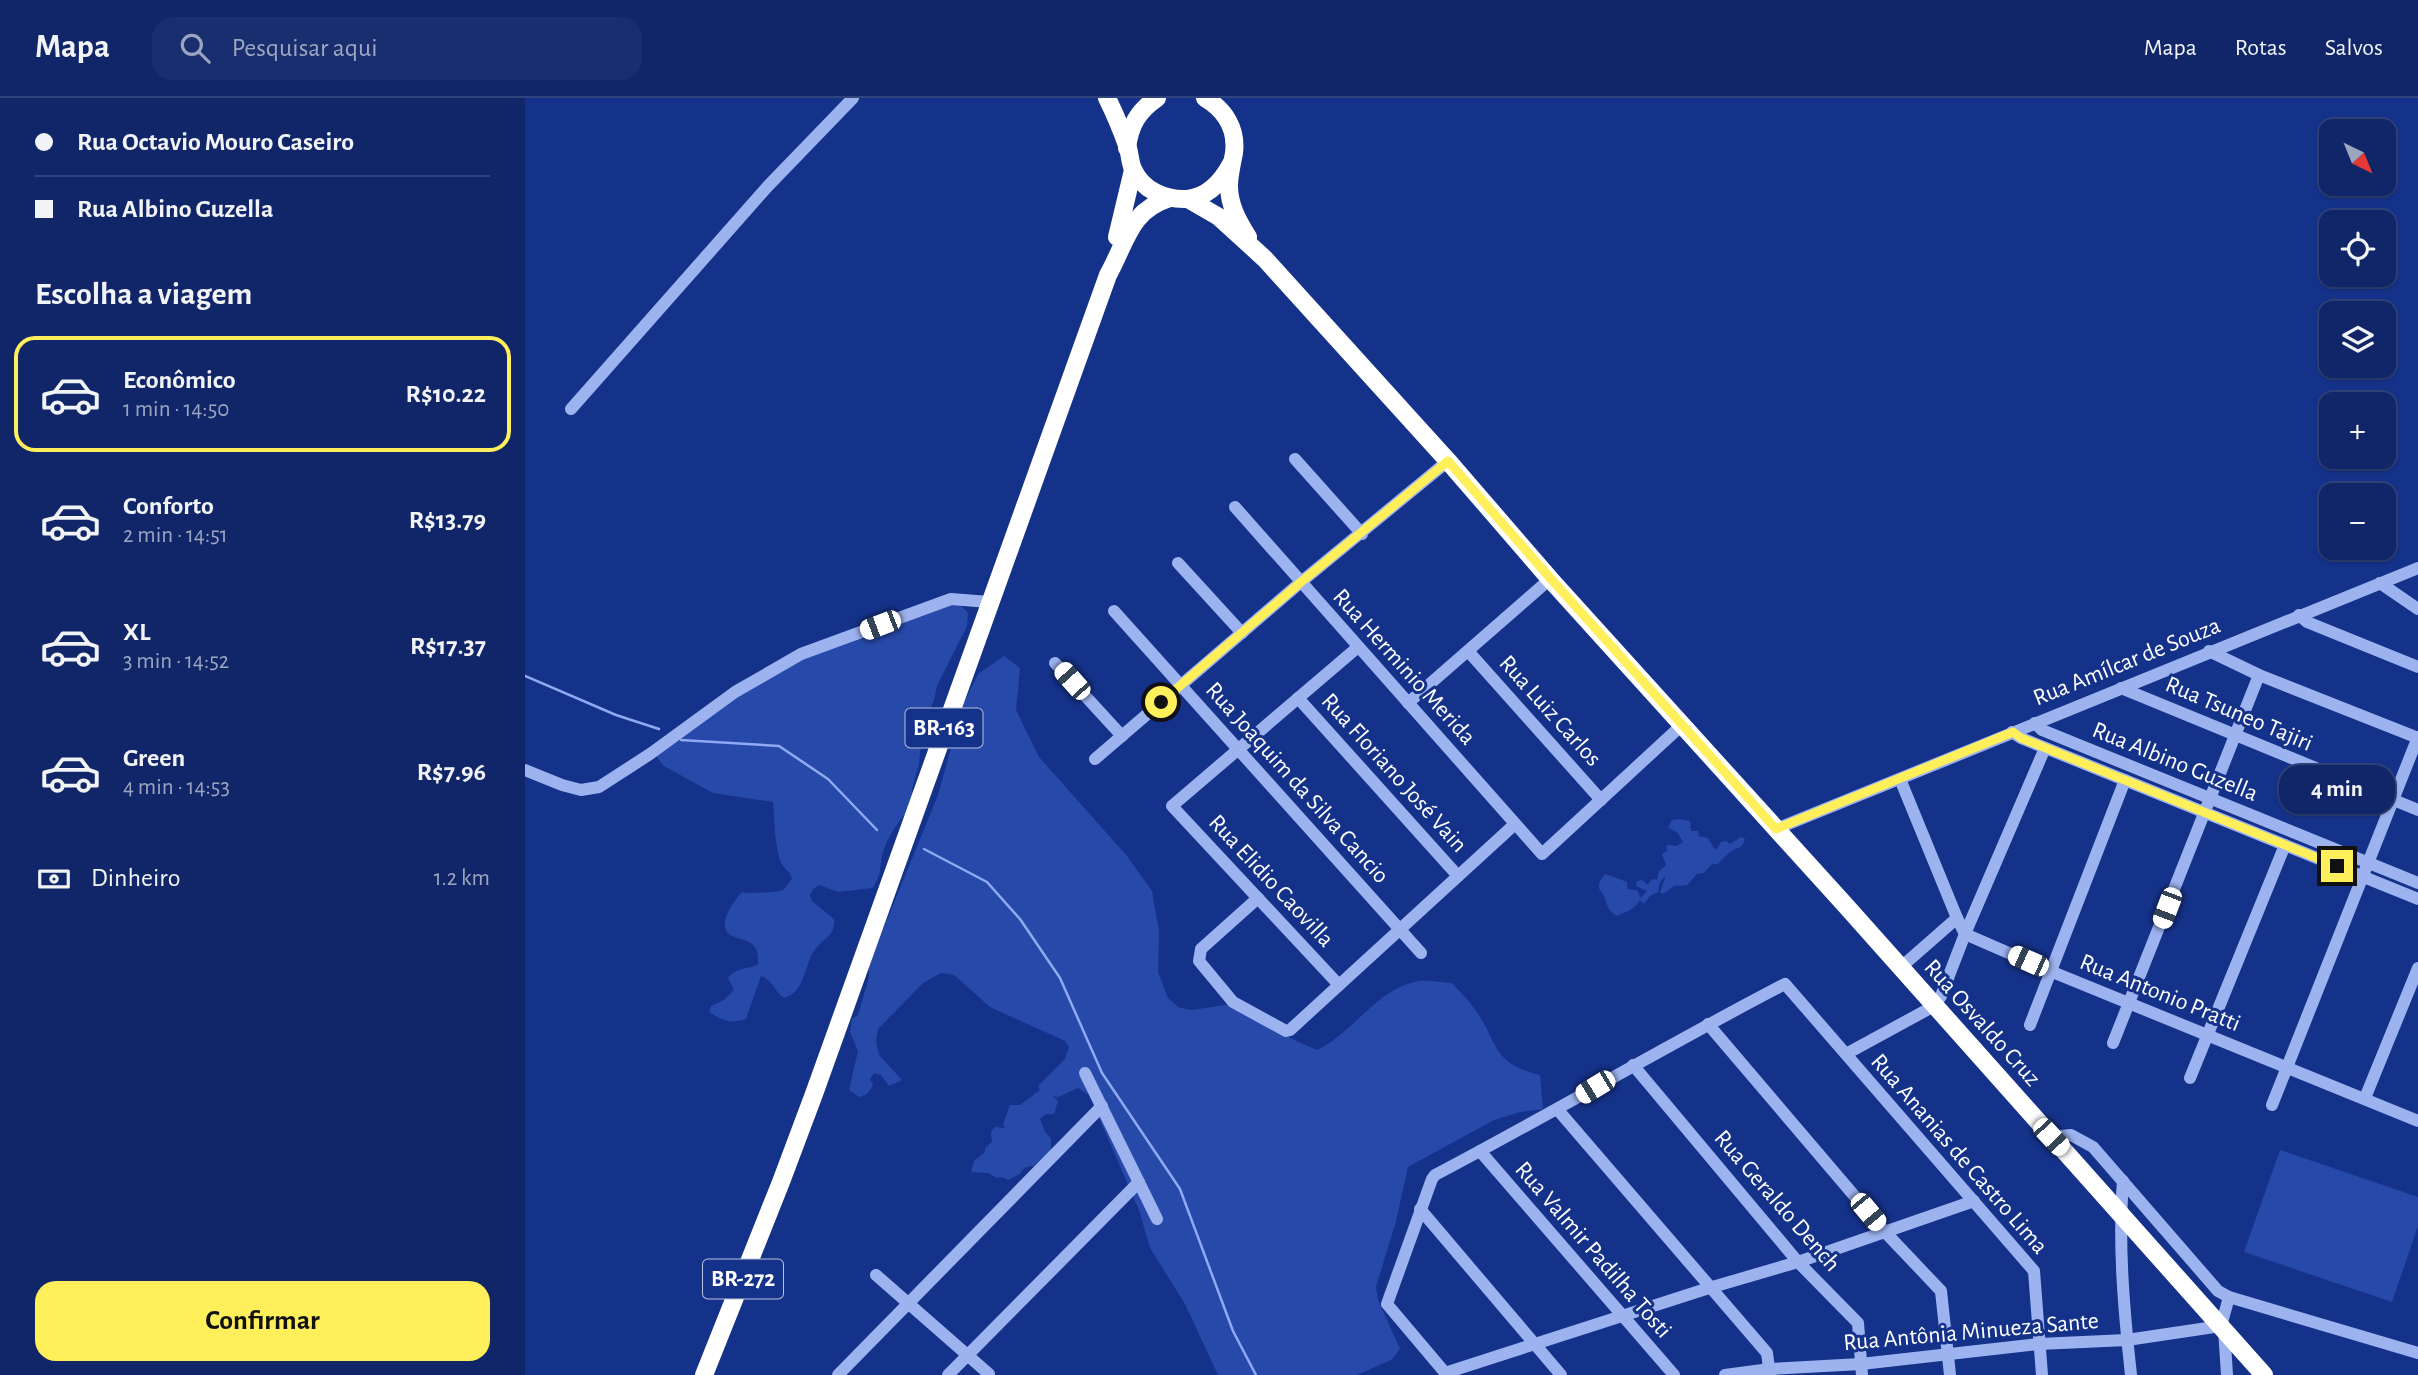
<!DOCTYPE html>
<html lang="pt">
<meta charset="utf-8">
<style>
:root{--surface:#102668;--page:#192e6e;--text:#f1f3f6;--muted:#9ca5c0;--line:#30437c;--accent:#ffef5b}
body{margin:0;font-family:"Alegreya Sans",sans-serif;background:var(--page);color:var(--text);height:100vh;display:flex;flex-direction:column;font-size:26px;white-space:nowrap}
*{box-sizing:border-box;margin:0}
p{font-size:23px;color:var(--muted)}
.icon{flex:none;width:38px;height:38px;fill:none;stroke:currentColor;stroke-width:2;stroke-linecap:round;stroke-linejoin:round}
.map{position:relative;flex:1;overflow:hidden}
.drawer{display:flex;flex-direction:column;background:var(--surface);width:525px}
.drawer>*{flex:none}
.top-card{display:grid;align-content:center;height:154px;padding:0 35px;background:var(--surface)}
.needle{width:46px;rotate:137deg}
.fabs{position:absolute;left:1794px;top:21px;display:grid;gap:14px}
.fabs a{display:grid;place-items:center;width:77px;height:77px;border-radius:14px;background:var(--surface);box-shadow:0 2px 5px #0004,0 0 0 2px var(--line);font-size:35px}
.end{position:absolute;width:32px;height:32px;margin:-16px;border:9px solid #ffef5b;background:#111;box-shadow:0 0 0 4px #111}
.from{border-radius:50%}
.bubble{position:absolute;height:49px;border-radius:21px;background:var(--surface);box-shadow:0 2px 5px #0004,0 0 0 2px var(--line);font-size:23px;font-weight:700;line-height:49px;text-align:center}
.car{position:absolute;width:21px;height:42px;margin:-21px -10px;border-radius:9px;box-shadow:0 0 5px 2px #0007;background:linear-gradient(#fff 24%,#345 0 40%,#fff 0 76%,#345 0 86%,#fff 0)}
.top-card b{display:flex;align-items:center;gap:24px;height:66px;font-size:26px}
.top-card b+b{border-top:2px solid var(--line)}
.top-card i{width:18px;height:18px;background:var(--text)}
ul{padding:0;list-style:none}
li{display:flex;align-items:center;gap:21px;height:116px;margin:0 14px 10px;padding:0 21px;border:4px solid transparent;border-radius:21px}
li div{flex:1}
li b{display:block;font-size:26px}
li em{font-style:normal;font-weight:700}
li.current{border-color:var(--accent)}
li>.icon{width:63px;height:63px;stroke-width:1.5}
h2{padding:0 35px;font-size:32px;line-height:84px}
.pay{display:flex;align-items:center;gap:18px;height:77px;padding:0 35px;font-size:26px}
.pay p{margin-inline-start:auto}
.cta{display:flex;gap:14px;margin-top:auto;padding:14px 35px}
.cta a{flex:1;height:80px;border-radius:21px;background:var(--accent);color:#111;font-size:28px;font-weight:700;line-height:80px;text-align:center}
header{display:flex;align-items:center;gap:42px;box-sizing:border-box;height:98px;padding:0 35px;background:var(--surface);border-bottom:2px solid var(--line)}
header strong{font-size:33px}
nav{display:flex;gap:38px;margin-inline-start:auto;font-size:24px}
.search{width:490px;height:63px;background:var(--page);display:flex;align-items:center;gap:18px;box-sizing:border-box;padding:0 24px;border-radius:21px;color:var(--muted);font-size:26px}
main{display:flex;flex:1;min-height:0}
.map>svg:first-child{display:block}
.green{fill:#2749a9}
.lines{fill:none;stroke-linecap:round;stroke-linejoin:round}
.stream{stroke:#8faaf2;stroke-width:2.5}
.minor{stroke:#9db3ef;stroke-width:12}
.highway{stroke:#fff;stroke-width:18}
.route{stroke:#ffef5b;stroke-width:9}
.labels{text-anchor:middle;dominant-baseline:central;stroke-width:6;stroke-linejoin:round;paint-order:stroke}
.shield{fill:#15328a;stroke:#b9c2dc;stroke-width:2}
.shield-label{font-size:23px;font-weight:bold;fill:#fff}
.street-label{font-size:24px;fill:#fff;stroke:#15328a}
</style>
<header>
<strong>Mapa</strong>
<div class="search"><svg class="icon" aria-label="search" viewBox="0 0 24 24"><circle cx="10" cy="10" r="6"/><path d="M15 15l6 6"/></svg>Pesquisar aqui</div>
<nav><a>Mapa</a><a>Rotas</a><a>Salvos</a></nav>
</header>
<main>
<section class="drawer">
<div class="top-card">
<b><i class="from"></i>Rua Octavio Mouro Caseiro</b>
<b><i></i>Rua Albino Guzella</b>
</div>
<h2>Escolha a viagem</h2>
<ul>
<li class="current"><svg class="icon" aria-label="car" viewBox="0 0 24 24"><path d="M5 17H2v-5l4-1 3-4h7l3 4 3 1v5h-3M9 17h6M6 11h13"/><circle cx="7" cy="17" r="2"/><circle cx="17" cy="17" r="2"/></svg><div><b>Econômico</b><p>1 min · 14:50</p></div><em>R$10.22</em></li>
<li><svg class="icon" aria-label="car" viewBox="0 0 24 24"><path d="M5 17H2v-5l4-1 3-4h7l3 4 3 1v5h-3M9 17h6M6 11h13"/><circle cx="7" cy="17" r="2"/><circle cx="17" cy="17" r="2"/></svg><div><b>Conforto</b><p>2 min · 14:51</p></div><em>R$13.79</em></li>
<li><svg class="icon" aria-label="car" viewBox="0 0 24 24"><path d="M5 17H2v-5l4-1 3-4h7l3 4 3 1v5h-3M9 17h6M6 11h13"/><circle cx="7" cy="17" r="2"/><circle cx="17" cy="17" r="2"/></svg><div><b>XL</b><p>3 min · 14:52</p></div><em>R$17.37</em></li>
<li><svg class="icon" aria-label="car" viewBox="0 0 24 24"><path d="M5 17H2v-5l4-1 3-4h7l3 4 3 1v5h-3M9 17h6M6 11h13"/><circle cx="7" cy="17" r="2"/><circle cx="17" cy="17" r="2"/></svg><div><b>Green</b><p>4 min · 14:53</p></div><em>R$7.96</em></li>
</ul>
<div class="pay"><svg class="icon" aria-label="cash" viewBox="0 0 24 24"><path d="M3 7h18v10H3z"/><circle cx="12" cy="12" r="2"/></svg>Dinheiro<p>1.2 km</p></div>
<div class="cta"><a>Confirmar</a></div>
</section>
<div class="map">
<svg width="1893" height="1277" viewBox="0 0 1893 1277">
<rect width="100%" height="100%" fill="#15328a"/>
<g class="green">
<path d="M434 505 443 515 442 528 412 588 409 602 398 627 394 666 387 691 389 705C376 720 362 738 357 758 354 773 357 774 348 790L313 794 294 787 288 791 285 797 287 803 309 821C311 838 297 841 289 853 279 869 280 894 259 900 249 894 248 882 236 878L221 921C206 926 198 923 184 914L186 908 199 902 209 892 203 880C214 867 222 873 233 866 233 859 233 854 230 849 223 840 212 842 204 836 192 826 209 803 216 795 225 794 253 796 259 791 262 788 264 784 267 781 265 772 257 770 255 762 249 743 250 723 248 704L188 695 139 668 131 658 161 631 268 564 380 519Z"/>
<path d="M479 558 495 570 491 612 514 659 602 758 627 793 634 834 633 874 643 900 653 909 666 912 707 906 773 944 792 952C829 935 852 889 895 883 905 882 917 885 927 885 934 893 943 901 949 910 974 944 965 965 1015 977L1018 1011 995 1014 969 1022 883 1069 871 1123 851 1189 853 1202 875 1251 866 1262 832 1277H693L660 1206 625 1150 614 1112 564 997 553 990 533 999 528 998 533 1003 529 1016H521L515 1021 520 1034 526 1040V1054L519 1063 515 1062 509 1068C500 1068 499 1070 495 1076L483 1082 477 1079 472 1080 463 1075 446 1074 449 1063 460 1054V1050L467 1044 466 1034 470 1029 480 1030 478 1026 485 1007H495L515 992 513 988 540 961 544 949 540 943 465 909 429 877 416 875 398 885 353 931 351 944 354 957 377 982 364 988 356 977 349 975 345 981 348 987C345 994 342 997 334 999L324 992 333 953 325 934 326 928 327 921 333 917 344 879V866L413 697 438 607 453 576Z"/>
<path d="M1154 721 1165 723 1166 733H1173L1174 738 1183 740 1189 750 1192 751 1196 744 1201 743 1205 746 1216 739 1220 741C1218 751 1212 749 1205 754 1201 757 1197 762 1193 766H1187L1179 775 1172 776 1162 787 1149 788 1138 796 1135 794 1141 777 1135 784 1133 794 1125 798 1119 806 1115 802C1110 811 1101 814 1092 818 1082 812 1083 808 1079 798 1077 793 1073 793 1074 786 1074 784 1079 777 1081 776L1102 784V791L1112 792 1116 800 1122 793 1111 788 1112 783 1117 782 1123 787 1127 781 1132 782 1134 773 1141 767 1137 756 1142 753V747L1152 748 1158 744 1152 734 1143 730 1147 722Z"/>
<path d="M1755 1052 1893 1099V1128L1867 1204 1719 1154Z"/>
</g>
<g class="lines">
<g class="stream">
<path d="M0 578 91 617 134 631"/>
<path d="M156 642 254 648 303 681 352 732"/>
<path d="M399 751 462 784 495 821 535 880 577 975 655 1091 708 1233 731 1277"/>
</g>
<g class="minor">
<path d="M46 311 243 88 328 0"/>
<path d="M770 361 837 436"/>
<path d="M710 409 1017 756 1157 627"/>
<path d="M653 465 717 535"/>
<path d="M1855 485 1893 511"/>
<path d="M589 513 896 855"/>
<path d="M1774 517 1782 524 1893 569"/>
<path d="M943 553 1076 702"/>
<path d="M1684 553 1734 577 1893 640"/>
<path d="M530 565 597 638"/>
<path d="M1596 590 1893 712"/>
<path d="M773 600 933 778"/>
<path d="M883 605 1025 481"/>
<path d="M1510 625 1517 632 1893 785"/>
<path d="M1487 634 1496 640 1893 801"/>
<path d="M570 661 776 484 923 363"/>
<path d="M0 672 37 687 56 692 74 689 125 656 210 594 276 556 426 501 464 504"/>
<path d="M1375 681 1432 820 1440 836 1525 873 1893 1023"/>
<path d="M1251 731 1893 470"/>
<path d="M733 800 676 851 674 863 708 904 761 933 765 932 990 726"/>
<path d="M1375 870 1432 820"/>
<path d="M814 887 647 708 833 549"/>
<path d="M1183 926 1361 1135 1416 1193 1425 1277"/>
<path d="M1505 927 1600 682"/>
<path d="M1588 945 1734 577"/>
<path d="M1321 956 1409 908 1416 898 1440 836 1520 650"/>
<path d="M1108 967 1273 1164 1333 1225 1337 1277"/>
<path d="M560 975 632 1121"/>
<path d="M1665 980 1760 747"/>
<path d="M1840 1000 1893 870"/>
<path d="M1747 1007 1893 639"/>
<path d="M1033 1012 1242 1255 1245 1277"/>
<path d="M1526 1039 1546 1037 1568 1049 1693 1193 1704 1199 1893 1255"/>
<path d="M955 1053 1149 1277"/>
<path d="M1598 1083C1593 1147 1599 1213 1606 1277"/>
<path d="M895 1111 1036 1277"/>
<path d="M351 1177 464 1276"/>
<path d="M1699 1231 1702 1277"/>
<path d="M920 1275 1184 1190 1273 1164 1449 1103"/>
<path d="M313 1277 577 1008"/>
<path d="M423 1277 614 1084"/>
<path d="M922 1277 862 1206 907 1081 910 1077C1028 1015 1142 947 1260 886L1509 1173 1517 1277"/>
<path d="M1200 1277 1245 1271 1336 1266 1514 1246 1602 1242 1696 1228 1704 1199"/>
</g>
<g class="highway">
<path d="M582 0C590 16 597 33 603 50 605 57 605 65 608 71 617 92 640 102 662 101 683 99 697 83 706 66"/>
<path d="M680 0C700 12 712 31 709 55 707 66 704 77 704 88 704 107 713 123 723 139"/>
<path d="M602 50C605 27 613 13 632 0"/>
<path d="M663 101 694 119 740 161 923 363 1025 481 1322 809 1739 1277"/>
<path d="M592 139 608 72"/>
<path d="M179 1277 256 1084 289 996 583 177C602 143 604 113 645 100"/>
</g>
</g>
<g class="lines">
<path class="route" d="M636 604 776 484 923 363 1026 481 1251 731 1488 634 1496 640 1812 768"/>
</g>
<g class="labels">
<g class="shield">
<rect x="380.5" y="610.5" width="77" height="39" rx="5"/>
<rect x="178" y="1161.5" width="80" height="39" rx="5"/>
</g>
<g class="shield-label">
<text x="419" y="630">BR-163</text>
<text x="218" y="1181">BR-272</text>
</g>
<g class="street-label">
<text transform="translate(1602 564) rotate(-22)">Rua Amílcar de Souza</text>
<text transform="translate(879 569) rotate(48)">Rua Herminio Merida</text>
<text transform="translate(1025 613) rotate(48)">Rua Luiz Carlos</text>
<text transform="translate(1714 616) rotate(23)">Rua Tsuneo Tajiri</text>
<text transform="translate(1650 664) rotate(22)">Rua Albino Guzella</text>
<text transform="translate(869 675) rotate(48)">Rua Floriano José Vain</text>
<text transform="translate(772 685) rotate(48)">Rua Joaquim da Silva Cancio</text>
<text transform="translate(746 783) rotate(47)">Rua Elidio Caovilla</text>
<text transform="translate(1635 895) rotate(22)">Rua Antonio Pratti</text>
<text transform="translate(1457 925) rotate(48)">Rua Osvaldo Cruz</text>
<text transform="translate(1434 1056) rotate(49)">Rua Ananias de Castro Lima</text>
<text transform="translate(1252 1103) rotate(49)">Rua Geraldo Dench</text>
<text transform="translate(1068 1152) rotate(49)">Rua Valmir Padilha Tosti</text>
<text transform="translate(1446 1234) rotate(-5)">Rua Antônia Minueza Sante</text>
</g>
</g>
</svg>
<div class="fabs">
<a><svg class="needle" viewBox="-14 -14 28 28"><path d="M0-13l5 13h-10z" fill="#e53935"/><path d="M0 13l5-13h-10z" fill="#9ca5c0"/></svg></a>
<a><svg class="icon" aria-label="locate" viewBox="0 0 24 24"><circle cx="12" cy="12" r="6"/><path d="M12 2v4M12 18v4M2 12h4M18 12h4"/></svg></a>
<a><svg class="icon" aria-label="layers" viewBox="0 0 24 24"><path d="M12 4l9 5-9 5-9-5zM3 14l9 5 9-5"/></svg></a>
<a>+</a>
<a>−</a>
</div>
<i class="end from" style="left:636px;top:604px"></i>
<i class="end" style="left:1812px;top:768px"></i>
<div class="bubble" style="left:1754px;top:667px;width:116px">4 min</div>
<i class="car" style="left:355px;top:527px;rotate:249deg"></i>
<i class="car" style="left:547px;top:583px;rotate:318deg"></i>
<i class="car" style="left:1642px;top:810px;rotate:201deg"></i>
<i class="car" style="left:1503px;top:863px;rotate:294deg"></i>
<i class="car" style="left:1070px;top:989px;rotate:239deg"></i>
<i class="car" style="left:1526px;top:1039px;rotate:137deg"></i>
<i class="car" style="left:1343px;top:1114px;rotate:140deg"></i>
</div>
</main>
